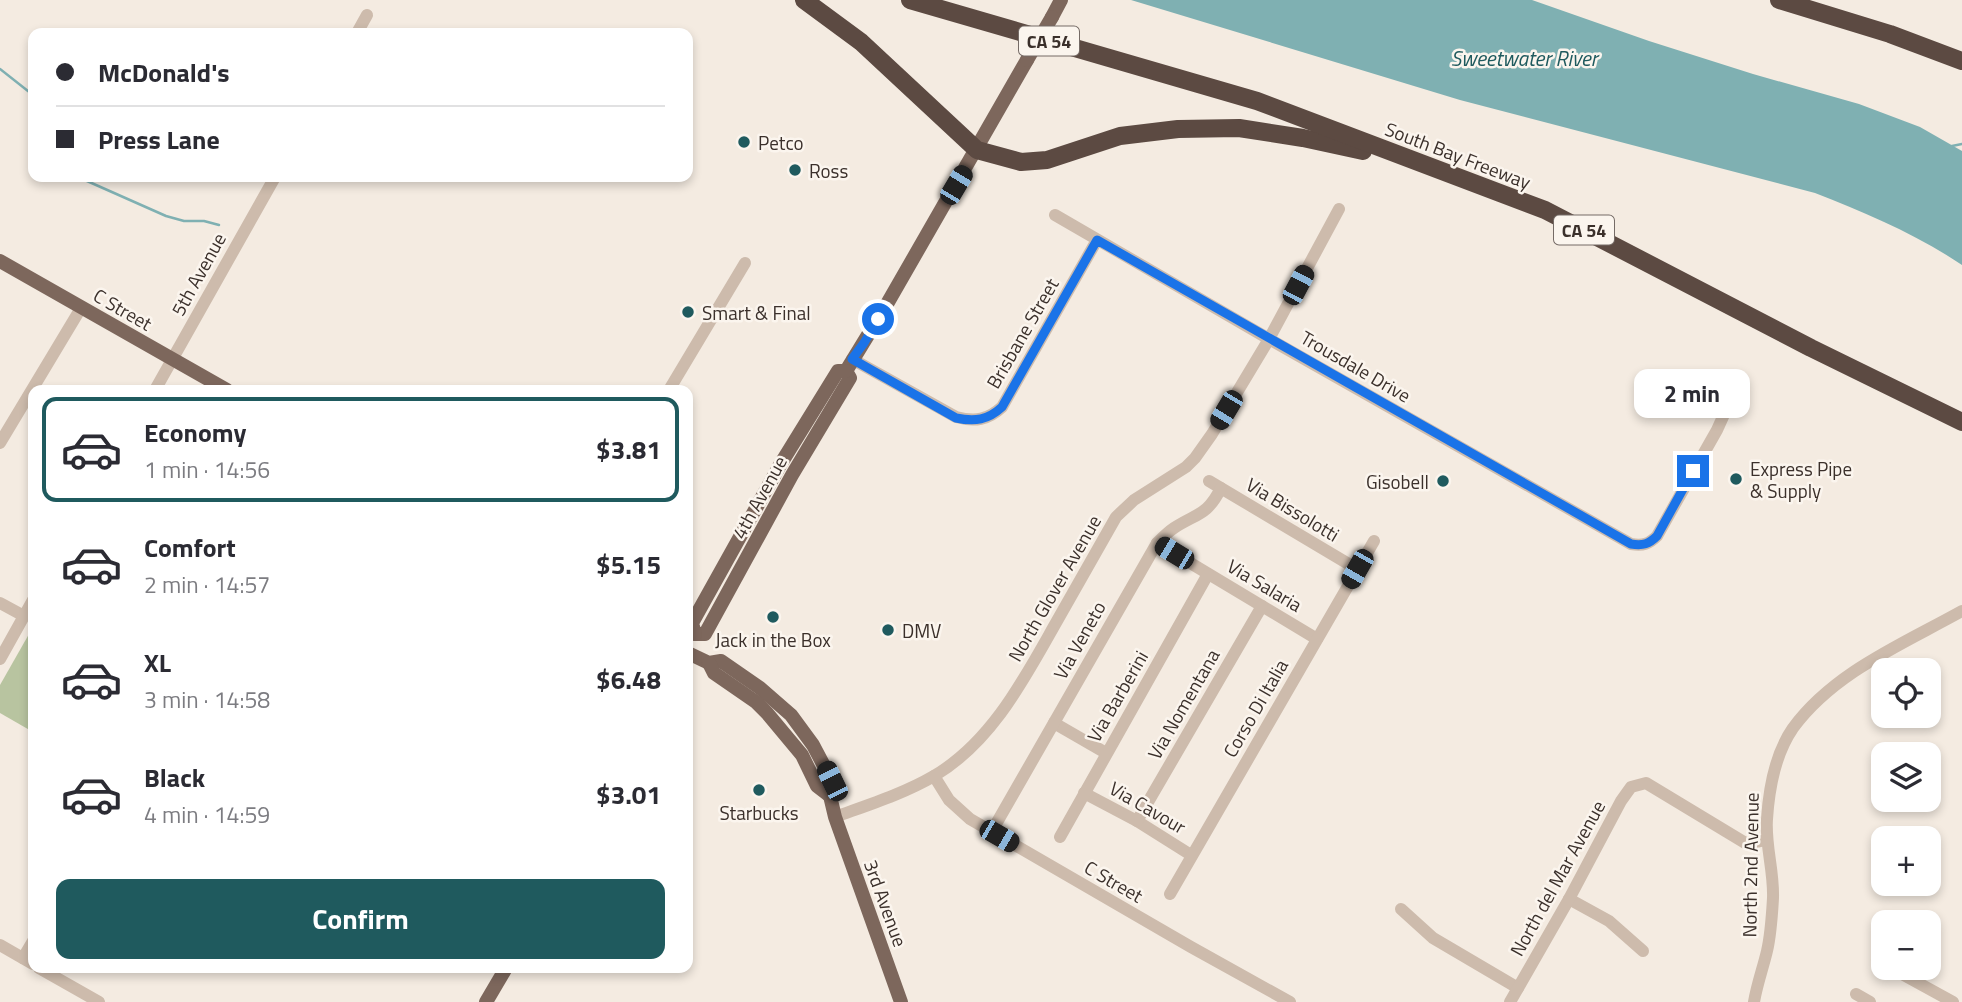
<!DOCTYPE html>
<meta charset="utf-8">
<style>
:root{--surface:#fff;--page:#f7f7f7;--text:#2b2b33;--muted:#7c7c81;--line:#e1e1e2;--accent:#1f5a5e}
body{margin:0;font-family:"Titillium Web",sans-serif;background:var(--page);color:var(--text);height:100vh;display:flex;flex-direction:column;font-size:26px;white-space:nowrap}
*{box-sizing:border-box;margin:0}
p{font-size:23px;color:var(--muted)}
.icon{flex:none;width:38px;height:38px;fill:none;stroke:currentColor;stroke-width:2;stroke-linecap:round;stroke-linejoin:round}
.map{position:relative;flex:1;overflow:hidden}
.drawer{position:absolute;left:28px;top:385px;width:665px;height:588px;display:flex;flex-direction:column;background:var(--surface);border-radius:14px;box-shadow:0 4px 10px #0003}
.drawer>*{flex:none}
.hud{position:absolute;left:28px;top:28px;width:665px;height:154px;border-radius:14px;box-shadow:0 4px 10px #0003;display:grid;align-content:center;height:154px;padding:0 28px;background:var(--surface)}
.buttons{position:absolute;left:1871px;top:658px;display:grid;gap:14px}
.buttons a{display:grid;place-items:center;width:70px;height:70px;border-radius:14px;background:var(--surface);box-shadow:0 4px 10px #0003;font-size:35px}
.end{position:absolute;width:32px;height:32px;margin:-16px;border:9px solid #1a73e8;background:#fff;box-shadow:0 0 0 4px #fff}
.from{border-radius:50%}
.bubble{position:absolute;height:49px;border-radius:14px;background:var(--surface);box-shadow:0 4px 10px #0003;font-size:23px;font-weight:700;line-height:49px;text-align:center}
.car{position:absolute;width:21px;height:42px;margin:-21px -10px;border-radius:9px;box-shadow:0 0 5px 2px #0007;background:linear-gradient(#222 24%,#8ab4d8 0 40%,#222 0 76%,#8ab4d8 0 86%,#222 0)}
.hud b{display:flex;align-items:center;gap:24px;height:66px;font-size:26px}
.hud b+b{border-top:2px solid var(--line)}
.hud i{width:18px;height:18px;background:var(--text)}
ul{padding:12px 0 0;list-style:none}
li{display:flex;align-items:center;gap:21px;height:105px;margin:0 14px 10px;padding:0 14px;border:4px solid transparent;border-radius:14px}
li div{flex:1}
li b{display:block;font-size:26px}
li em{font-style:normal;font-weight:700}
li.on{border-color:var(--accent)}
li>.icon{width:63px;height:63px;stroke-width:1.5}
.cta{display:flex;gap:14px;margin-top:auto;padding:14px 28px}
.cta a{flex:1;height:80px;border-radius:14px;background:var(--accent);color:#fff;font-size:28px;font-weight:700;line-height:80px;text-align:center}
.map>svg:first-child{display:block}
.green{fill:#b8c4a0}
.water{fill:#7fb0b2}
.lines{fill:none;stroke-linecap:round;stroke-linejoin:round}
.stream{stroke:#7fb0b2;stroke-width:2.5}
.minor{stroke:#cdbbac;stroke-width:12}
.major{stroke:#7d675c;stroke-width:14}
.highway{stroke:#5c4a42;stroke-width:18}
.major-bridge{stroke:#7d675c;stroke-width:14}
.route{stroke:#1a73e8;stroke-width:9}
.poi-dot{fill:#1f5a5e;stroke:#fbf5ee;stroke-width:2.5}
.labels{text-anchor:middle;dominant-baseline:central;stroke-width:5;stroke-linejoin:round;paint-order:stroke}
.shield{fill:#fbf5ee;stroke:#756b66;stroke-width:2}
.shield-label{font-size:18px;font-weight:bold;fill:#3b302b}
.poi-label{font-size:19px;fill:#3b302b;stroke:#fbf5ee;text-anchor:start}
.street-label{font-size:19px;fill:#3b302b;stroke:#fbf5ee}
.water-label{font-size:21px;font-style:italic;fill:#1f5a5e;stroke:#fbf5ee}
</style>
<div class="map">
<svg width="1962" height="1002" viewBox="0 0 1962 1002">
<rect width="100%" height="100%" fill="#f4ebe1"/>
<path class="green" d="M33 627V732L0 713V685Z"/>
<path class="water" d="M1131 0H1532L1649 41 1753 74 1859 104 1920 127 1962 151V265C1916 234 1866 213 1815 193L1460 100Z"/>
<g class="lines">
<g class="stream">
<path d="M0 69 33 95"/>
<path d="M1952 146 1962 144"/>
<path d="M78 177 166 216 184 221H204L219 225"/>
</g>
<g class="minor">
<path d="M357 33 367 15"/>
<path d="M1055 215 1269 339 1631 544C1643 546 1649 544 1657 536L1717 430 1736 388"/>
<path d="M852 359 956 417C975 422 988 420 1002 407L1097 240"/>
<path d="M155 390 275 177"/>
<path d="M669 390 745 263"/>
<path d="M0 443 81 308"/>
<path d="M1209 481 1357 569"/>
<path d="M1157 543 1317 639"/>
<path d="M0 603 24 616"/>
<path d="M0 659 33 600"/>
<path d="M1054 723 1106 753"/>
<path d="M934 776 949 800 970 819 1191 947 1290 1002"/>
<path d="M1084 793 1137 821 1191 855"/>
<path d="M835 817C868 805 903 794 934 776 990 743 1022 683 1053 628 1074 591 1095 554 1116 517L1134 500 1186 467 1195 458 1212 434 1269 339 1339 209"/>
<path d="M1137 821 1262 606"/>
<path d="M992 831 1157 543C1162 538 1168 532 1174 528 1197 513 1207 516 1221 488"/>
<path d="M1060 837 1208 574"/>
<path d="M1170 894 1374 541"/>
<path d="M1569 899 1609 921 1643 951"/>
<path d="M1401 909 1433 938 1518 988"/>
<path d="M0 945 33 964"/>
<path d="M23 958 33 941"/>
<path d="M1877 960 1883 963"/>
<path d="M39 968 99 1002"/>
<path d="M1891 968 1953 1002"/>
<path d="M1856 994 1870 1002"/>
<path d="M1510 1002 1569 899 1621 801 1631 787 1646 783 1747 844 1766 840"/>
<path d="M1754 1002C1757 984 1763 968 1767 951 1771 934 1772 915 1773 898 1774 871 1765 845 1767 819 1769 788 1775 754 1793 728 1834 672 1903 644 1962 611"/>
</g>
<g class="major">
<path d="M1052 17 1061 0"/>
<path d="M0 261 227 390"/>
<path d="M695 634H705L792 475 850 378 846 371 887 304 1027 60"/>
<path d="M695 634 692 623 780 465 838 371H846"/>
<path d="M688 653 709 663 721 661 760 688 791 715 813 745 832 781 830 796 835 817 901 1002"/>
<path d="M709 663 714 673 756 702 767 713 802 755 817 786 830 796"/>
<path d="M486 1002 506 968"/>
</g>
<g class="highway">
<path d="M804 0 861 42 977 150 1021 162 1047 160 1120 136 1178 129 1239 128 1303 138 1363 151"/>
<path d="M910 0 1257 101 1545 210 1811 348 1962 422"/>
<path d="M1779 0 1890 34 1962 61"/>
</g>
<path class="major-bridge" d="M1027 60 1052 17"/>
</g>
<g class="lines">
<path class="route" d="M878 319 864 343 852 359 956 418C975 422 988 420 1002 407L1097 240 1631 544C1643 546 1649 544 1657 536L1693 471"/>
</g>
<g class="poi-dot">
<circle cx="744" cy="142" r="7"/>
<circle cx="795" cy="170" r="7"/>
<circle cx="688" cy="312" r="7"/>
<circle cx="1736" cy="479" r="7"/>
<circle cx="1443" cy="481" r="7"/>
<circle cx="773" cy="617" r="7"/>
<circle cx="888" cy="630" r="7"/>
<circle cx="759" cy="790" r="7"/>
</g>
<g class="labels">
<g class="shield">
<rect x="1019" y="26.5" width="60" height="29" rx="5"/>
<rect x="1554" y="215.5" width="60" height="29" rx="5"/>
</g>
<g class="shield-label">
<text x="1049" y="41">CA 54</text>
<text x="1584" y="230">CA 54</text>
</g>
<g class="poi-label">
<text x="758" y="142">Petco</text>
<text x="809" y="170">Ross</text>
<text x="702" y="312">Smart &amp; Final</text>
<text x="1750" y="468">Express Pipe<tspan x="1750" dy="22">&amp; Supply</tspan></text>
<text x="1429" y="481" text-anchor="end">Gisobell</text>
<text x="902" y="630">DMV</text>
<text x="773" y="639" text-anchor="middle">Jack in the Box</text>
<text x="759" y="812" text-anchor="middle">Starbucks</text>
</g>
<g class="street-label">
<text transform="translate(1458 155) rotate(21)">South Bay Freeway</text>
<text transform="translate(198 274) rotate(-61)">5th Avenue</text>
<text transform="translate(123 309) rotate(30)">C Street</text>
<text transform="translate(1022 333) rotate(-60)">Brisbane Street</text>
<text transform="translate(1356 366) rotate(30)">Trousdale Drive</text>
<text transform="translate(759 497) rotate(-61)">4th Avenue</text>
<text transform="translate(1293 509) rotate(31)">Via Bissolotti</text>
<text transform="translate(1265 585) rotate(31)">Via Salaria</text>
<text transform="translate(1054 588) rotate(-60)">North Glover Avenue</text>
<text transform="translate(1079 640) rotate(-61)">Via Veneto</text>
<text transform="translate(1117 696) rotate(-60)">Via Barberini</text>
<text transform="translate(1183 704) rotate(-60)">Via Nomentana</text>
<text transform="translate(1255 708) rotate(-60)">Corso Di Italia</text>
<text transform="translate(1148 807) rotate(30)">Via Cavour</text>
<text transform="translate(1750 865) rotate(-89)">North 2nd Avenue</text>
<text transform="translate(1557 878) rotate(-61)">North del Mar Avenue</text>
<text transform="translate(1114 881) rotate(30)">C Street</text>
<text transform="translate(886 903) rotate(70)">3rd Avenue</text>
</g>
<g class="water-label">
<text x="1524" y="58">Sweetwater River</text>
</g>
</g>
</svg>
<div class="buttons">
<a><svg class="icon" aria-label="locate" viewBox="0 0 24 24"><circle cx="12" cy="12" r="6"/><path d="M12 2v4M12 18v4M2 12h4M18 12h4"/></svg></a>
<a><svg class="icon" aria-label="layers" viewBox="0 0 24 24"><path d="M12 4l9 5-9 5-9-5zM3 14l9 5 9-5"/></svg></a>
<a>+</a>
<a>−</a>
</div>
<i class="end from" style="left:878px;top:319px"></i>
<i class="end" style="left:1693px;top:471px"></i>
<div class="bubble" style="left:1634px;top:369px;width:116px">2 min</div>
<i class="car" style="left:956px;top:185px;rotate:31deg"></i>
<i class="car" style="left:1298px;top:285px;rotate:28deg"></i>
<i class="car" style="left:1226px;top:410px;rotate:211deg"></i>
<i class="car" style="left:1174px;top:553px;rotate:301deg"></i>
<i class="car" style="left:1357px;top:569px;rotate:210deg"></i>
<i class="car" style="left:832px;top:781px;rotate:334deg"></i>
<i class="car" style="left:999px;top:836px;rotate:120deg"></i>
<div class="hud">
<b><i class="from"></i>McDonald's</b>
<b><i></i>Press Lane</b>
</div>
<section class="drawer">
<ul>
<li class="on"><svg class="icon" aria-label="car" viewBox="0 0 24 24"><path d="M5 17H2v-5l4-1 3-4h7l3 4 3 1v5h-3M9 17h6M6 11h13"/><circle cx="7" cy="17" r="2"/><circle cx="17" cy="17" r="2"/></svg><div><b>Economy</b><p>1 min · 14:56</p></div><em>$3.81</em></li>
<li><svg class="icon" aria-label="car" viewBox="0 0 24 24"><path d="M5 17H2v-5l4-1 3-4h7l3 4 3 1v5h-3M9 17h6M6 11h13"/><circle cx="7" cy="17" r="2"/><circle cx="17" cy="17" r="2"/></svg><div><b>Comfort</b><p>2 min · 14:57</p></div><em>$5.15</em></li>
<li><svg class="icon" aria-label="car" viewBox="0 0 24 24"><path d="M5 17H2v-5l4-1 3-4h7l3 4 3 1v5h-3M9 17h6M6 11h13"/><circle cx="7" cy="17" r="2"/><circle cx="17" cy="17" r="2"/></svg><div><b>XL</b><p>3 min · 14:58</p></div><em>$6.48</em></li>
<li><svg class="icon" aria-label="car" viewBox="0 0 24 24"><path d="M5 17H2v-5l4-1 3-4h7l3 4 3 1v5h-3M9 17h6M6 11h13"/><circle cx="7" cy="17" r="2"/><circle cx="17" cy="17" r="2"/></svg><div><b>Black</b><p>4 min · 14:59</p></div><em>$3.01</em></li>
</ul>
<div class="cta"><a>Confirm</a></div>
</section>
</div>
